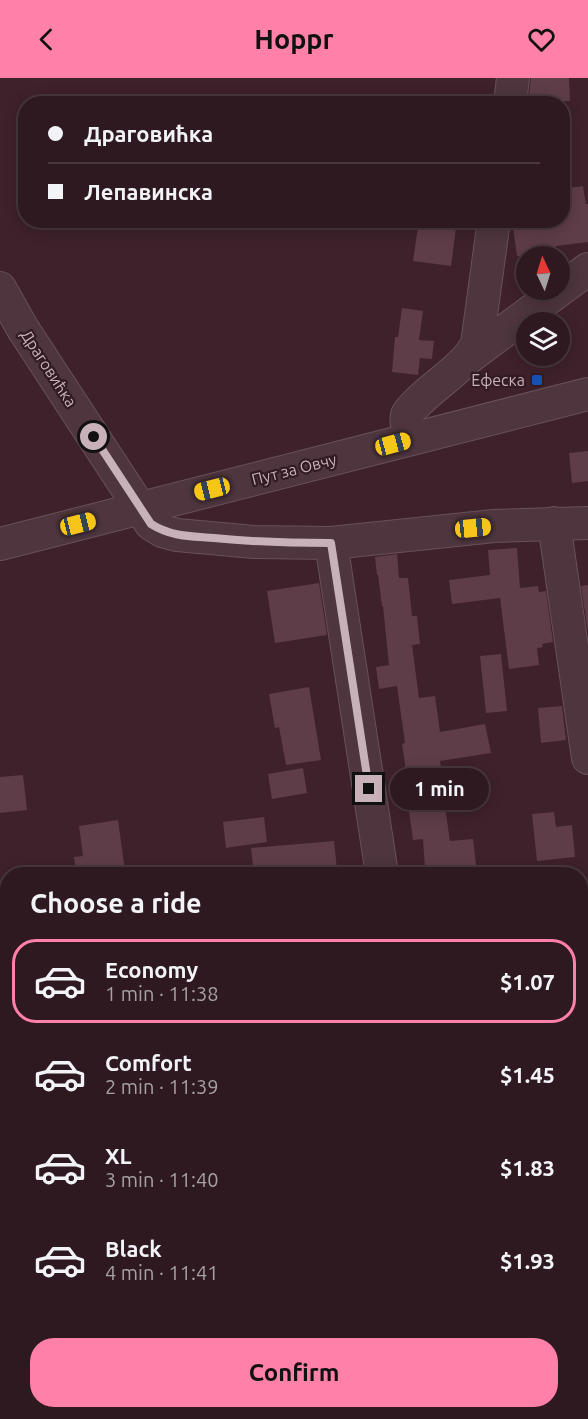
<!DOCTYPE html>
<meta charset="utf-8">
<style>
:root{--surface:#2e1920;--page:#3a262d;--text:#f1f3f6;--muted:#a7a0a5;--line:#49383e;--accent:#ff80a8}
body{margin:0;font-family:Ubuntu,sans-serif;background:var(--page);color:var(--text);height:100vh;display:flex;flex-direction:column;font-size:22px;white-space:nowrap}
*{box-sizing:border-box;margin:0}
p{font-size:20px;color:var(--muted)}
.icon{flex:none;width:33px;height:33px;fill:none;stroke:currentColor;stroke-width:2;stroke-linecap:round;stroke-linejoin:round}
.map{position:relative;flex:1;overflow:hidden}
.panel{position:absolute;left:0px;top:789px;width:588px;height:552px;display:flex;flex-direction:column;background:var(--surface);border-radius:24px 24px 0 0;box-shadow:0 3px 15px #0003,0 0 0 2px var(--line)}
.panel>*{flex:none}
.guide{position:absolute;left:18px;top:18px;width:552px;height:132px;border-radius:24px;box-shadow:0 3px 15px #0003,0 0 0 2px var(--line);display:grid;align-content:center;height:132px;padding:0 30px;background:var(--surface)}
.needle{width:39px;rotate:356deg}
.tools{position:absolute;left:516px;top:168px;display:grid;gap:12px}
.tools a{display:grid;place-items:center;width:54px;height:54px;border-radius:50%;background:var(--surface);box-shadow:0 3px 15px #0003,0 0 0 2px var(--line);font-size:30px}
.end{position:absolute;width:27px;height:27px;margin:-14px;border:8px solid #c9b1b9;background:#111;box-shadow:0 0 0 3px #111}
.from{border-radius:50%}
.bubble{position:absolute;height:42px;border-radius:21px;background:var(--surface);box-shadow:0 3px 15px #0003,0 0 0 2px var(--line);font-size:20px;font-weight:700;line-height:42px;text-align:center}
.car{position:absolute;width:18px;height:36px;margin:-18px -9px;border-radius:8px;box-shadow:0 0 4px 2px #0007;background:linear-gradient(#f5c518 24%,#345 0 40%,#f5c518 0 76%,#345 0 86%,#f5c518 0)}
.guide b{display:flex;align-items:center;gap:21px;height:57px;font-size:22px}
.guide b+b{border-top:2px solid var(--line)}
.guide i{width:15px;height:15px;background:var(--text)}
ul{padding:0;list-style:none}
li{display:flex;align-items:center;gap:18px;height:84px;margin:0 12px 9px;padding:0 18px;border:3px solid transparent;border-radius:24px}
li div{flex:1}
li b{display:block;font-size:22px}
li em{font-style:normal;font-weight:700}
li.selected{border-color:var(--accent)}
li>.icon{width:54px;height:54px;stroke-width:1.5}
h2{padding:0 30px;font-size:27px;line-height:72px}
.primary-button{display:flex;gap:12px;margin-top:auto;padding:12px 30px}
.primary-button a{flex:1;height:69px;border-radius:24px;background:var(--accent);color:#111;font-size:24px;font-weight:700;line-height:69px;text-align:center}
header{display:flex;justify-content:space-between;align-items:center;height:78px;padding:0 30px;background:var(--accent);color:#111;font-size:27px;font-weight:700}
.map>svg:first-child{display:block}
.building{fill:#5e3d48}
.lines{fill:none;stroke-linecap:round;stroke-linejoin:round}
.minor-casing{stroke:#695159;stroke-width:34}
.minor{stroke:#4e353e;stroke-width:32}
.route{stroke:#c9b1b9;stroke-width:8}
.transit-dot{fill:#1a4fb4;stroke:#331b23;stroke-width:2}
.labels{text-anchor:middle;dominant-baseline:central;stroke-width:4.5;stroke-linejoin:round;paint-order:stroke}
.street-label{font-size:16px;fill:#c9b1b9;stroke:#331b23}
.poi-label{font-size:16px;fill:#c9b1b9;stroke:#331b23;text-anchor:end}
</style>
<header><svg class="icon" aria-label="back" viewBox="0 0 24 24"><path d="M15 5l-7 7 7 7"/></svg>Hoppr<svg class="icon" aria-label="heart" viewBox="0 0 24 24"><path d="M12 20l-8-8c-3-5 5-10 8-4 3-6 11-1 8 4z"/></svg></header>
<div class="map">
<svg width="588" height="1341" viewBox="0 0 588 1341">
<rect width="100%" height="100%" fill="#3e212b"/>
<g class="building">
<path d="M531 0H569L570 23 535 24V18H529Z"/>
<path d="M583 108 586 126H588V164L556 168 558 178H517L512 142H565L562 124V111Z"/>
<path d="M419 142H457L451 188 413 183Z"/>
<path d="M402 230 423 233 419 262 434 263 432 281 420 280 418 297 392 294 395 259H398Z"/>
<path d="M588 373V403L572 405 569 375Z"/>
<path d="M517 470 520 510 538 508 539 514 546 513 553 564 542 566 543 569 537 570 539 587 509 591 500 520 452 526 449 502 490 497 488 472Z"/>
<path d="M397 476 399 500H408L412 538H417L420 566 412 567 419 620 435 618 440 654 485 646 491 675 440 683 442 695H440L450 763 473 761 476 787 425 791 423 761 413 762 409 733 412 732 402 666 405 665 397 608 379 611 376 589 389 587 383 528H382L378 497H377L375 479Z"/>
<path d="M319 505 327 557 275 565 267 513Z"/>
<path d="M588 507V554L581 508Z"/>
<path d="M501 576 507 633 486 635 480 578Z"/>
<path d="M309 609 321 682 286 687 279 649 275 650 269 616Z"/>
<path d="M562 628 566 662 541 665 538 630Z"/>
<path d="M303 690 307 715 272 721 268 696Z"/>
<path d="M23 697 27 732 0 735V699Z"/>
<path d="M554 734 556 749 572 747 575 779 537 783 532 736Z"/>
<path d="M264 739 267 764 226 770 223 744Z"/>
<path d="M118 742 125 793 105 796H76L74 779 83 778 79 748Z"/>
<path d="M334 763 337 791 278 796H254L251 770Z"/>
</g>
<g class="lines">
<defs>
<g id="minor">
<path d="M510 26 513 0"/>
<path d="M0 210 23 251 140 430 151 446 162 453 177 457 254 464 331 465 494 448 588 445"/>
<path d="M468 280 588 191"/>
<path d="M411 361C409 354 405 345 407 337 409 332 415 327 419 323 437 305 465 289 477 266L494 142"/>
<path d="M554 445 588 680"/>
<path d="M331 465 382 796"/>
<path d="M0 466 588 316"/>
<path d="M465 1334 466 1341"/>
</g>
</defs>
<use href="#minor" class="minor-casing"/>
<use href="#minor" class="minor"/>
</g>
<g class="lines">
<path class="route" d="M94 359 151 446C172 459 190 458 214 460 253 464 292 465 331 465L369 711"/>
</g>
<rect class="transit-dot" x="531" y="296" width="12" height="12" rx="3"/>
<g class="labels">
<g class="street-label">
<text transform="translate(49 290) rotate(57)">Драговићка</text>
<text transform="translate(294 391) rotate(-14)">Пут за Овчу</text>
</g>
<g class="poi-label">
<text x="525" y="302">Ефеска</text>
</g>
</g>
</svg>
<div class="tools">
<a><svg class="needle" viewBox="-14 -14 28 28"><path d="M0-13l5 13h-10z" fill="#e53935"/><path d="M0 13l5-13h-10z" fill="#a7a0a5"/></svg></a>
<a><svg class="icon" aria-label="layers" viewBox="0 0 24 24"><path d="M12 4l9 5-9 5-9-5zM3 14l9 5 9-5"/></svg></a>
</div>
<i class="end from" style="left:94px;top:359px"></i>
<i class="end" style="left:369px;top:711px"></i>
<div class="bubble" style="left:390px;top:690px;width:99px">1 min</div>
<i class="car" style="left:393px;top:366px;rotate:75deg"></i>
<i class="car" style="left:212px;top:411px;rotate:256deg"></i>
<i class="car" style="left:78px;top:446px;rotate:76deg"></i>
<i class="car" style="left:473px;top:450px;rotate:84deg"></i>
<div class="guide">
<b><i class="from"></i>Драговићка</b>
<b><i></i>Лепавинска</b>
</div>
<section class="panel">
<h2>Choose a ride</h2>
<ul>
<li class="selected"><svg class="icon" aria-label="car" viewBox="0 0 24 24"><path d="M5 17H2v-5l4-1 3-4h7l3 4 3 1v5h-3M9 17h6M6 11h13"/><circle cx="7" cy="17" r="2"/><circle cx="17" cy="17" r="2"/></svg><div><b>Economy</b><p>1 min · 11:38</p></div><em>$1.07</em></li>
<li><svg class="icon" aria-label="car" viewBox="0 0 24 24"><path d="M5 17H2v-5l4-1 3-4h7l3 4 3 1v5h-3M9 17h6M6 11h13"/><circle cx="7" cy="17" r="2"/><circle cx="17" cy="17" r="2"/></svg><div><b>Comfort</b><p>2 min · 11:39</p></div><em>$1.45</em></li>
<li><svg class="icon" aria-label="car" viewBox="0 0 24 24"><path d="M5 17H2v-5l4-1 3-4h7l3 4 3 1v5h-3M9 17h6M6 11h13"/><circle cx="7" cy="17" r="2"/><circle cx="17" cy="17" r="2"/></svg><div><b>XL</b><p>3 min · 11:40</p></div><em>$1.83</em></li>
<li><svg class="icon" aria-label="car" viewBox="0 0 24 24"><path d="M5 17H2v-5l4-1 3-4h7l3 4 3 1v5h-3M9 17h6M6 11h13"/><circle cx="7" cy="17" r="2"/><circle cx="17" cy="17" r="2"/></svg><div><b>Black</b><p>4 min · 11:41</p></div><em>$1.93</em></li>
</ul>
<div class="primary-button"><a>Confirm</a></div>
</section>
</div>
